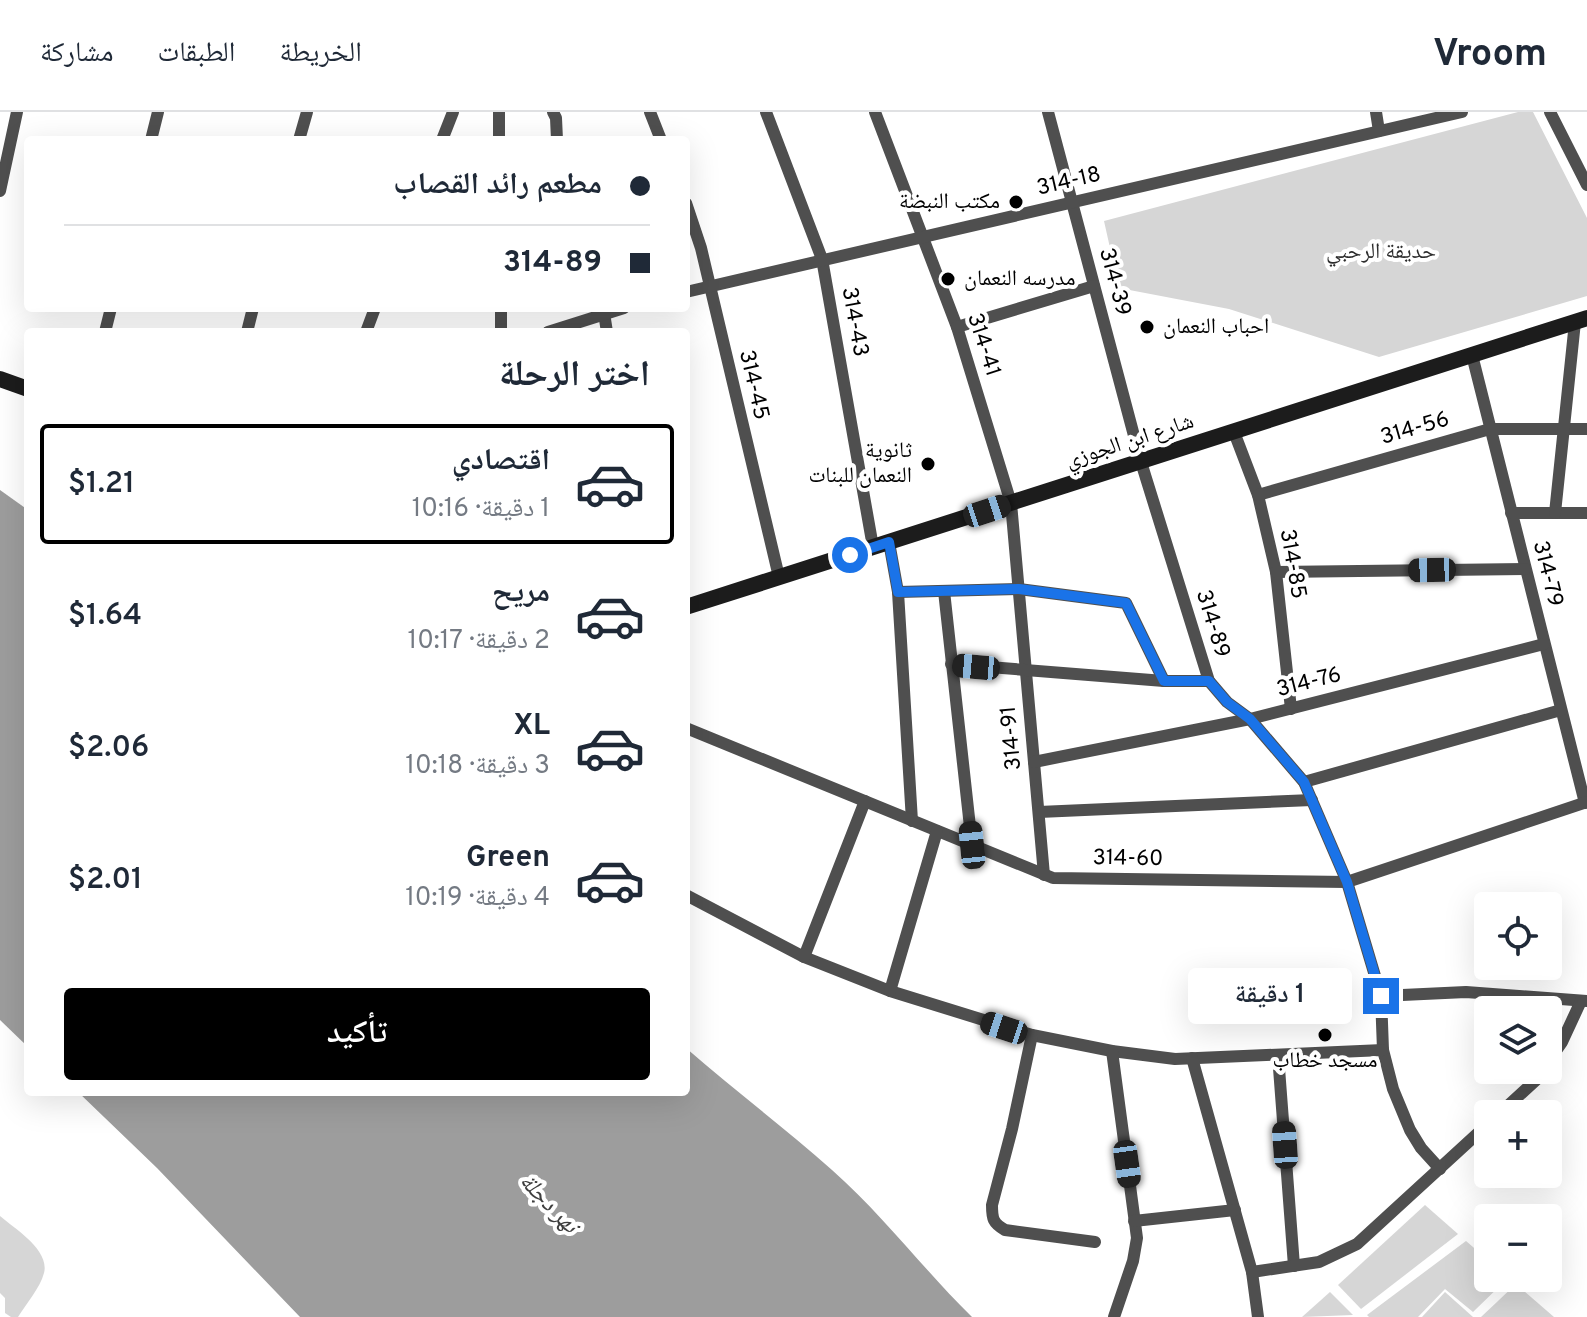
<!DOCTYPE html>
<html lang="ar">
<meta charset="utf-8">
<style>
:root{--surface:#fff;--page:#f2f2f3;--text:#1f2937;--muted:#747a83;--line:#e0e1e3;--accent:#000}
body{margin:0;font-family:Overpass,"Noto Naskh Arabic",sans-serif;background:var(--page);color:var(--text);direction:rtl;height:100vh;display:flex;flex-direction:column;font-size:30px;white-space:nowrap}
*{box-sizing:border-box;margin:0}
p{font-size:26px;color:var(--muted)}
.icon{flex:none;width:44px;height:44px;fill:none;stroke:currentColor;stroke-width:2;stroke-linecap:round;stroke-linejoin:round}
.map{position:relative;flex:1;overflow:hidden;direction:ltr}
.side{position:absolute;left:24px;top:216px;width:666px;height:768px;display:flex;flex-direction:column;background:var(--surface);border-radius:8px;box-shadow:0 8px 32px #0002;direction:rtl}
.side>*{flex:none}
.top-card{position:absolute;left:24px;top:24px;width:666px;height:176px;border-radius:8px;box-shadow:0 8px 32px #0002;direction:rtl;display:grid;align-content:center;height:176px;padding:0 40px;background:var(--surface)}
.fabs{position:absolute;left:1474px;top:780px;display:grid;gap:16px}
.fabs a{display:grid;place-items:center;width:88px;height:88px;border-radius:8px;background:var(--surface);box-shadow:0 8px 32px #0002;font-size:40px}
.end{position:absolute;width:36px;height:36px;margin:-18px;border:10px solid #1a73e8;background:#fff;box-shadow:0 0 0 4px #fff}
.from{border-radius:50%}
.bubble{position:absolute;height:56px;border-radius:8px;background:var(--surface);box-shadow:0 8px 32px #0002;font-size:26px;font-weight:600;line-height:56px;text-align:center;direction:rtl}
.car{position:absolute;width:24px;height:48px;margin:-24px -12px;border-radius:10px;box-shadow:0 0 6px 2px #0007;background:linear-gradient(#222 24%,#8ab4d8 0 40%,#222 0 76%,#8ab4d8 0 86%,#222 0)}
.top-card b{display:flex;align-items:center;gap:28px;height:76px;font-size:30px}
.top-card b+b{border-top:2px solid var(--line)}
.top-card i{width:20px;height:20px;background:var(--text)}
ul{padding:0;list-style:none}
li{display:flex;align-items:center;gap:24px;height:120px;margin:0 16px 12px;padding:0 24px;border:4px solid transparent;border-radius:8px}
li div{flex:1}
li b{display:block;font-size:30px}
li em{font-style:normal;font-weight:600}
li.active{border-color:var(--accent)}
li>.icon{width:72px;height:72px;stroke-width:1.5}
h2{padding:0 40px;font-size:36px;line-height:96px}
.primary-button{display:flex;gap:16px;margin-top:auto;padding:16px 40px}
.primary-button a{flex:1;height:92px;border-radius:8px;background:var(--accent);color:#fff;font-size:32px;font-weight:600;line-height:92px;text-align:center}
header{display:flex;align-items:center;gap:48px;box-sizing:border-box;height:112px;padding:0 40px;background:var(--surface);border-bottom:2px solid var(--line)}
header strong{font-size:38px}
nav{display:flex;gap:44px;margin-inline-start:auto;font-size:28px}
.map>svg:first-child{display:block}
.green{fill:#d6d6d6}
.water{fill:#9d9d9d}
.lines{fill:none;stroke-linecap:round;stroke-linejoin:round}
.street{stroke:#4f4f4f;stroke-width:12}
.secondary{stroke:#1c1c1c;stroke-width:16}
.route{stroke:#1a73e8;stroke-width:10}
.poi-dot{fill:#000;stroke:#fff;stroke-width:3}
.labels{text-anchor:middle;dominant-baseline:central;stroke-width:8;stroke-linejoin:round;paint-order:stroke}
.street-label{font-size:22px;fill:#000;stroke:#fff}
.poi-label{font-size:22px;fill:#000;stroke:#fff;text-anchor:end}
.park-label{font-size:22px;fill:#2d2d2d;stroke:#fff}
.water-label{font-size:24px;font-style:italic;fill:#3e3e3e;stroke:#fff}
</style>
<header>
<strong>Vroom</strong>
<nav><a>الخريطة</a><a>الطبقات</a><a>مشاركة</a></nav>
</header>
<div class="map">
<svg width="1587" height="1205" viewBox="0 0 1587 1205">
<rect width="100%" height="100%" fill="#fff"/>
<g class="green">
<path d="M1518 0H1533L1587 106V184L1379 245 1229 197 1119 176 1104 109Z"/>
<path d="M1425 1093 1458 1122 1361 1197 1338 1173Z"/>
<path d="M0 1104C15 1117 50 1138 44 1161 40 1176 26 1192 18 1205H11L5 1201V1186L0 1181Z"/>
<path d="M1466 1129 1488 1148V1166H1508L1473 1200 1445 1177 1418 1205H1369L1367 1203Z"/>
<path d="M1516 1172 1554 1205H1481Z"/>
<path d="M1330 1180 1353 1203 1302 1205Z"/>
<path d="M1445 1180 1473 1205H1422Z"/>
</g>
<g class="water">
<path d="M0 378 28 398V935L0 908Z"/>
<path d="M686 936C734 978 785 1016 832 1058 883 1103 924 1158 972 1205H300L157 1056 78 980H686Z"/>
</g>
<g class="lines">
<g class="street">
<path d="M499 0V28"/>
<path d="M553 0 556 6 557 28"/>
<path d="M650 0 661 28"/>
<path d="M766 0 822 147 873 435"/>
<path d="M875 0 957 215 1011 391 1044 763"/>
<path d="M1048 0 1141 350 1209 569 1227 590 1250 607 1304 670 1347 770 1381 884 1383 938 1393 977 1410 1018 1421 1036 1440 1057"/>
<path d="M1376 0 1379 19"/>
<path d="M1550 0 1587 73"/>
<path d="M151 28 158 0"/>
<path d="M299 28 307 0"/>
<path d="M442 28 453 0"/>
<path d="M0 79 17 0"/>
<path d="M686 91 701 136 779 465"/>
<path d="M686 180 1462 0"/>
<path d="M501 196V220"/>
<path d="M604 201 607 220"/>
<path d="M957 215 1094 174"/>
<path d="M105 220 111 196"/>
<path d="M247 220 253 196"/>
<path d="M366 220 375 196"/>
<path d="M548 220 624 196"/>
<path d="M1472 243 1585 691"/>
<path d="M1234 320 1258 383 1276 460 1291 597"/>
<path d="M1258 383 1490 317H1587"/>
<path d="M1511 401H1587"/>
<path d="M1555 401 1575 210"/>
<path d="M889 430 898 480 912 709"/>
<path d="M1276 460 1525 457"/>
<path d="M944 479 972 733"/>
<path d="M898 480 1019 477 1126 491 1164 569"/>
<path d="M951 552 1164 569H1209"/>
<path d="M686 616 1053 766 1347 770 1587 690"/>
<path d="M1034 650 1250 607 1544 532"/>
<path d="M1304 670 1561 598"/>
<path d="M1039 700 1312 688"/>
<path d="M686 783 804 845 890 879 1032 923 1112 939 1175 947 1383 938"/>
<path d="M804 845 865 689"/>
<path d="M890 879 937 719"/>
<path d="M1381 884 1466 880 1587 889"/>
<path d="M1032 923 1012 1017 992 1093C992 1107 993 1111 1005 1118L1095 1130"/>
<path d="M1112 939 1137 1126 1133 1149 1114 1205"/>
<path d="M1278 943 1294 1154"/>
<path d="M1192 946 1252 1160 1258 1205"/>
<path d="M1548 950 1562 930 1581 889"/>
<path d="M1499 1002 1536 968 1542 958"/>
<path d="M1134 1109 1235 1098"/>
<path d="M1252 1160 1319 1150 1357 1132 1488 1012"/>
</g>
<g class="secondary">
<path d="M0 267 28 277"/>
<path d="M686 495 1587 206"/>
</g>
</g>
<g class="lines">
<path class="route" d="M850 443 889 430 898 480 1019 477 1126 491 1164 569H1209L1227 590 1250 607 1304 670 1347 770 1381 884"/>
</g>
<g class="poi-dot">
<circle cx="1016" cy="90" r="8"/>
<circle cx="948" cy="167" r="8"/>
<circle cx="1147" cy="215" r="8"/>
<circle cx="928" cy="352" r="8"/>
<circle cx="1325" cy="923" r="8"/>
</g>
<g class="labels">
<g class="street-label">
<text transform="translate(1069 70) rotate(-13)">314-18</text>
<text transform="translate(1114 170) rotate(75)">314-39</text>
<text transform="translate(854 210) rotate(80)">314-43</text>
<text transform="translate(983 233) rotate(72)">314-41</text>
<text transform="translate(753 273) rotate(77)">314-45</text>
<text transform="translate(1415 317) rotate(-16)">314-56</text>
<text transform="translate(1130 330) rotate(-18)">شارع ابن الجوزي</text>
<text transform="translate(1292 452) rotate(80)">314-85</text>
<text transform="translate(1547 462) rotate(76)">314-79</text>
<text transform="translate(1212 512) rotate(73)">314-89</text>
<text transform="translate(1309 571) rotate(-14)">314-76</text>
<text transform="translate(1012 626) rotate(-95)">314-91</text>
<text transform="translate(1128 747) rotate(1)">314-60</text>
</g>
<g class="poi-label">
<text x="1000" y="90">مكتب النبضة</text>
<text x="964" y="167" text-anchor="start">مدرسه النعمان</text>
<text x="1163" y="215" text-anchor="start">احباب النعمان</text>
<text x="912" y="339">ثانوية<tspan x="912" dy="25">النعمان للبنات</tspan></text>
<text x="1325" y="949" text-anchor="middle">مسجد خطاب</text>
</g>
<g class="park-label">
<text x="1381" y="140">حديقة الرحبي</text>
</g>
<g class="water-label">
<text transform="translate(548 1092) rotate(46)">نهر دجلة</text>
</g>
</g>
</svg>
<div class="fabs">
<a><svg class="icon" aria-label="locate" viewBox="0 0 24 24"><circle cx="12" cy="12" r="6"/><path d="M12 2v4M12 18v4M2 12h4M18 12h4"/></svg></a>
<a><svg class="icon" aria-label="layers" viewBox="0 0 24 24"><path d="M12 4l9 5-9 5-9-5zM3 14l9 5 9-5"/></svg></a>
<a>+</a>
<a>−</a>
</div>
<i class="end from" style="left:850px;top:443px"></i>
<i class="end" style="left:1381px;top:884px"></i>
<div class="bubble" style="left:1188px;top:856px;width:164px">1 دقيقة</div>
<i class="car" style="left:987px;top:399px;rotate:72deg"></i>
<i class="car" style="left:1432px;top:458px;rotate:269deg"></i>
<i class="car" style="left:976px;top:555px;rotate:275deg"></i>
<i class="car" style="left:972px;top:733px;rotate:354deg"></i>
<i class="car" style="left:1004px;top:916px;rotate:288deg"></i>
<i class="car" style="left:1285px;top:1033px;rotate:356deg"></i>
<i class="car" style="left:1127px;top:1052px;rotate:172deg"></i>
<div class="top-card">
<b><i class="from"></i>مطعم رائد القصاب</b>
<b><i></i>314-89</b>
</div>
<section class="side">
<h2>اختر الرحلة</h2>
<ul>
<li class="active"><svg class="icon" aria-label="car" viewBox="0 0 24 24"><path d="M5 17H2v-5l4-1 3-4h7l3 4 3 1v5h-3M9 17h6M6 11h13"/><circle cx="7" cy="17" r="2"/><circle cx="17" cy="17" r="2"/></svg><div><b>اقتصادي</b><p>1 دقيقة · 10:16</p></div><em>$1.21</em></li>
<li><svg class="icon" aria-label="car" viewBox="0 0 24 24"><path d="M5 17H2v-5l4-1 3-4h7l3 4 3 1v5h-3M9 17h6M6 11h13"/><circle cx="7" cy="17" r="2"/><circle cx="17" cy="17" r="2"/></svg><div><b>مريح</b><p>2 دقيقة · 10:17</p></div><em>$1.64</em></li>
<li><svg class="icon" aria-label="car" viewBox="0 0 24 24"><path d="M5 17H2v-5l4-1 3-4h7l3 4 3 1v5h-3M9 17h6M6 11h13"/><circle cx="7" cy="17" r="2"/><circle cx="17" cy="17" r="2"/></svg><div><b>XL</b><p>3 دقيقة · 10:18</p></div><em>$2.06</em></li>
<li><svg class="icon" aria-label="car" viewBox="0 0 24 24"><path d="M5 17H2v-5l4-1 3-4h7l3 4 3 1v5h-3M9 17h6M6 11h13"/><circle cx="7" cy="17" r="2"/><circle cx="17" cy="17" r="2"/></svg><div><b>Green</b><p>4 دقيقة · 10:19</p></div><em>$2.01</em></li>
</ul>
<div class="primary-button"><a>تأكيد</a></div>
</section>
</div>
